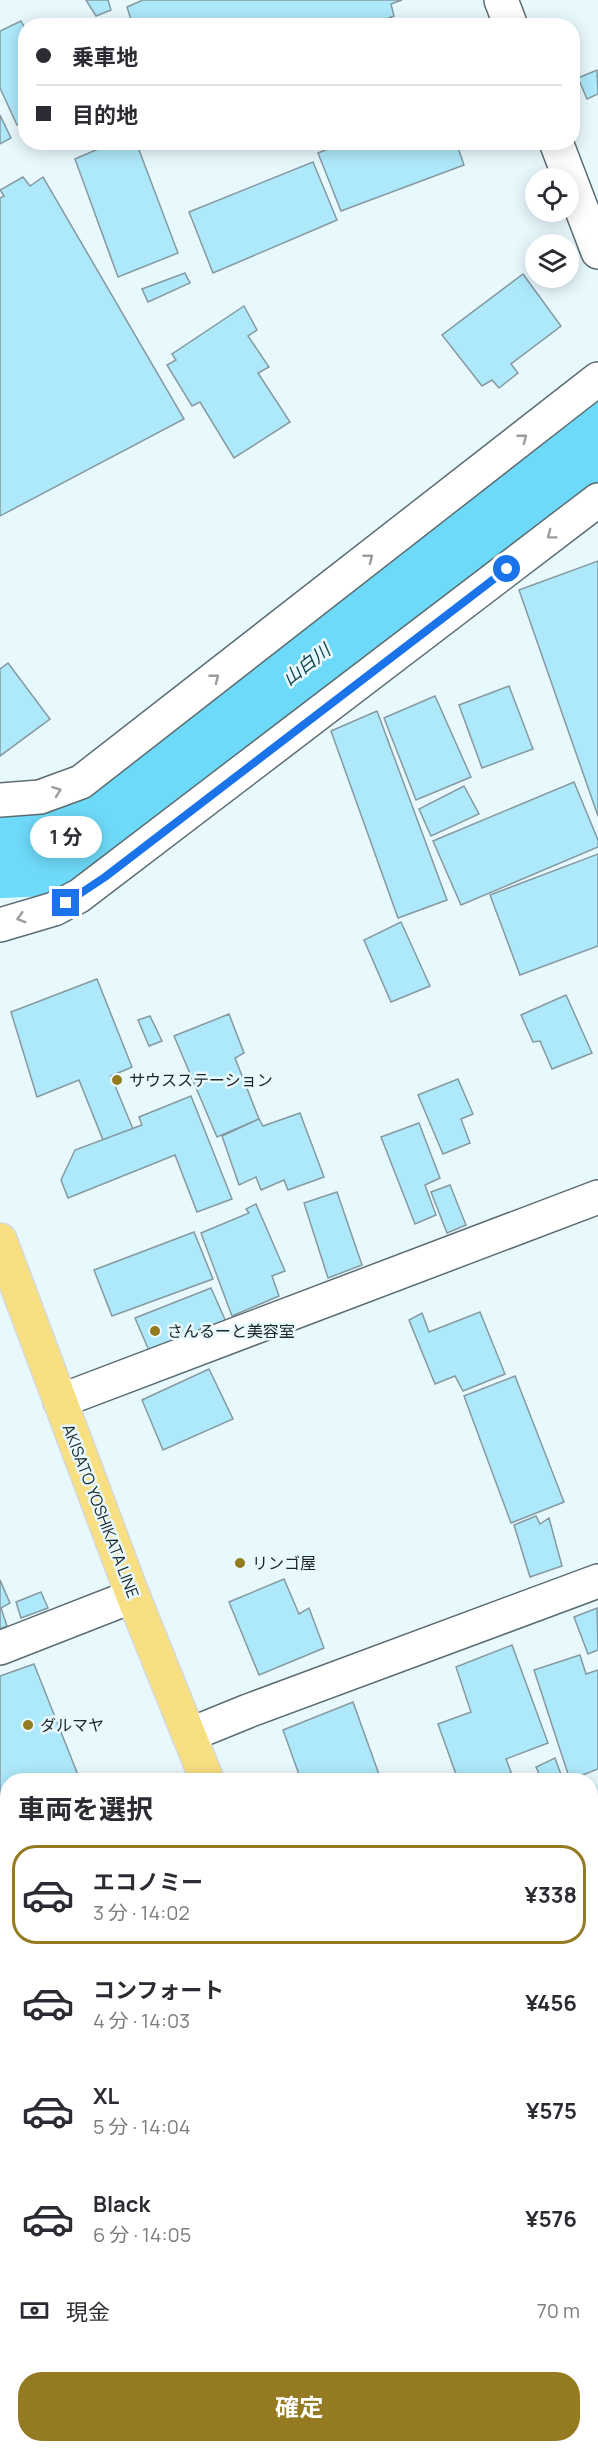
<!DOCTYPE html>
<html lang="ja">
<meta charset="utf-8">
<style>
:root{--surface:#fff;--page:#f7f7f7;--text:#2b2b33;--muted:#7c7c81;--line:#e1e1e2;--accent:#947a21}
body{margin:0;font-family:Manrope,"Noto Sans JP",sans-serif;background:var(--page);color:var(--text);height:100vh;display:flex;flex-direction:column;font-size:22px;white-space:nowrap}
*{box-sizing:border-box;margin:0}
p{font-size:20px;color:var(--muted)}
.icon{flex:none;width:33px;height:33px;fill:none;stroke:currentColor;stroke-width:2;stroke-linecap:round;stroke-linejoin:round}
.map{position:relative;flex:1;overflow:hidden}
.panel{position:absolute;left:0px;top:1773px;width:598px;height:680px;display:flex;flex-direction:column;background:var(--surface);border-radius:24px 24px 0 0;box-shadow:0 3px 15px #0003}
.panel>*{flex:none}
.hud{position:absolute;left:18px;top:18px;width:562px;height:132px;border-radius:24px;box-shadow:0 3px 15px #0003;display:grid;align-content:center;height:132px;padding:0 18px;background:var(--surface)}
.fabs{position:absolute;left:525px;top:168px;display:grid;gap:12px}
.fabs a{display:grid;place-items:center;width:54px;height:54px;border-radius:50%;background:var(--surface);box-shadow:0 3px 15px #0003;font-size:30px}
.end{position:absolute;width:27px;height:27px;margin:-14px;border:8px solid #1a73e8;background:#fff;box-shadow:0 0 0 3px #fff}
.from{border-radius:50%}
.bubble{position:absolute;height:42px;border-radius:21px;background:var(--surface);box-shadow:0 3px 15px #0003;font-size:20px;font-weight:700;line-height:42px;text-align:center}
.hud b{display:flex;align-items:center;gap:21px;height:57px;font-size:22px}
.hud b+b{border-top:2px solid var(--line)}
.hud i{width:15px;height:15px;background:var(--text)}
ul{padding:0;list-style:none}
li{display:flex;align-items:center;gap:18px;height:99px;margin:0 12px 9px;padding:0 6px;border:3px solid transparent;border-radius:24px}
li div{flex:1}
li b{display:block;font-size:22px}
li em{font-style:normal;font-weight:700}
li.selected{border-color:var(--accent)}
li>.icon{width:54px;height:54px;stroke-width:1.5}
h2{padding:0 18px;font-size:27px;line-height:72px}
.pay{display:flex;align-items:center;gap:15px;height:66px;padding:0 18px;font-size:22px}
.pay p{margin-inline-start:auto}
.action{display:flex;gap:12px;margin-top:auto;padding:12px 18px}
.action a{flex:1;height:69px;border-radius:24px;background:var(--accent);color:#fff;font-size:24px;font-weight:700;line-height:69px;text-align:center}
.map>svg:first-child{display:block}
.built{fill:#d4f2fc}
.lines{fill:none;stroke-linecap:round;stroke-linejoin:round}
.river{stroke:#6edaf9;stroke-width:90}
.building{fill:#aee9fb;stroke:#8699a0;stroke-width:1.5}
.minor-casing{stroke:#5b6d73;stroke-width:36}
.major-casing{stroke:#d6d8d8;stroke-width:36}
.minor{stroke:#fff;stroke-width:33}
.major{stroke:#f8df82;stroke-width:33}
.oneway{stroke:#999d9e}
.route{stroke:#1a73e8;stroke-width:8}
.poi-dot{fill:#947a21;stroke:#e8f9fe;stroke-width:2}
.labels{text-anchor:middle;dominant-baseline:central;stroke-width:5;stroke-linejoin:round;paint-order:stroke}
.poi-label{font-size:16px;fill:#1d2527;stroke:#e8f9fe;text-anchor:start}
.street-label{font-size:16px;fill:#1d2527;stroke:#e8f9fe}
.water-label{font-size:18px;font-style:italic;fill:#144552;stroke:#e8f9fe}
</style>
<div class="map">
<svg width="598" height="2452" viewBox="0 0 598 2452">
<rect width="100%" height="100%" fill="#e8f9fe"/>
<path class="built" d="M598 1784V2091L591 2094V1786Z"/>
<g class="lines">
<path class="river" d="M0 853 68 850 598 435"/>
</g>
<g class="building">
<path d="M86 0H108L111 10 96 16Z"/>
<path d="M143 0H402L391 4 394 16 368 26H133L127 7Z"/>
<path d="M21 21 26 30V121L17 125 0 88V31Z"/>
<path d="M597 70 598 94 587 99 578 78Z"/>
<path d="M0 115 11 138 0 144Z"/>
<path d="M114 142H136L178 253 118 277 75 159Z"/>
<path d="M345 142H456L464 165 341 211 318 153Z"/>
<path d="M313 162 337 220 213 273 189 212Z"/>
<path d="M23 177 30 186 43 177 184 419 0 516V198L4 196 0 190Z"/>
<path d="M185 273 190 283 148 302 142 289Z"/>
<path d="M523 274 561 326 511 364 518 373 499 388 492 380 482 386 442 335Z"/>
<path d="M244 306 257 330 248 336 269 367 258 373 290 422 234 458 200 402 192 406 167 365 176 360 172 354Z"/>
<path d="M598 561V816L519 590Z"/>
<path d="M8 663 50 719 0 756V669Z"/>
<path d="M509 686 533 749 482 768 459 705Z"/>
<path d="M435 696 471 777 416 800 384 718Z"/>
<path d="M377 711 447 900 398 918 331 731Z"/>
<path d="M574 782 598 840V847L461 905 433 841Z"/>
<path d="M464 786 479 814 431 836 419 809Z"/>
<path d="M598 854V946L520 975 490 895Z"/>
<path d="M401 922 430 986 391 1002 364 940Z"/>
<path d="M97 979 132 1067 111 1076 133 1129 103 1140 79 1080 37 1097 11 1012Z"/>
<path d="M566 995 592 1053 552 1069 540 1041 533 1042 521 1015Z"/>
<path d="M229 1014 244 1053 235 1058 259 1119 217 1137 174 1036Z"/>
<path d="M150 1016 162 1041 149 1046 138 1020Z"/>
<path d="M458 1079 473 1114 461 1119 470 1143 443 1154 418 1095Z"/>
<path d="M191 1096 232 1199 197 1212 175 1155 68 1198 61 1180 75 1150 142 1125 139 1117Z"/>
<path d="M300 1113 324 1177 288 1190 284 1180 261 1190 256 1177 239 1185 222 1136 259 1119 263 1126Z"/>
<path d="M419 1123 440 1178 425 1185 436 1215 415 1224 381 1137Z"/>
<path d="M450 1185 466 1225 447 1233 431 1192Z"/>
<path d="M337 1192 362 1265 328 1278 304 1203Z"/>
<path d="M256 1204 285 1271 272 1276 279 1296 232 1316 201 1233 249 1213 246 1209Z"/>
<path d="M194 1232 213 1279 112 1316 94 1270Z"/>
<path d="M211 1288 227 1324 150 1353 135 1318Z"/>
<path d="M480 1312 505 1374 463 1391 455 1376 435 1384 409 1320 422 1313 429 1332Z"/>
<path d="M209 1369 233 1419 163 1450 142 1400Z"/>
<path d="M515 1376 564 1502 511 1523 464 1396Z"/>
<path d="M536 1516 540 1524 549 1518 562 1566 530 1577 514 1525Z"/>
<path d="M284 1579 299 1614 309 1608 324 1648 259 1675 229 1602Z"/>
<path d="M0 1580 10 1603 1 1608 7 1626 0 1629Z"/>
<path d="M41 1592 48 1608 21 1618 16 1602Z"/>
<path d="M597 1608 598 1650 588 1654 574 1617Z"/>
<path d="M512 1645 548 1743 506 1759 514 1780H458L438 1724 471 1712 456 1667Z"/>
<path d="M580 1655 586 1674 598 1670V1769L570 1780 534 1670Z"/>
<path d="M34 1664 80 1780H8V1846L0 1827V1676Z"/>
<path d="M353 1702 381 1780H301L283 1730Z"/>
<path d="M555 1758 563 1780H542L536 1767Z"/>
<path d="M598 1944V2080L591 2083V1947Z"/>
<path d="M8 1962V2046L0 2027V1993L7 1990 0 1975V1964Z"/>
<path d="M8 2158V2238L0 2243V2164Z"/>
<path d="M8 2257V2279L0 2269V2263Z"/>
<path d="M591 2319 598 2324V2433L591 2432Z"/>
<path d="M142 2445H211L204 2452H139L137 2450Z"/>
</g>
<g class="lines">
<defs>
<g id="minor">
<path d="M501 0 511 26"/>
<path d="M556 142 598 252"/>
<path d="M0 800 40 797 81 782 598 379"/>
<path d="M0 925 54 909 79 896 598 500"/>
<path d="M60 1401 598 1197"/>
<path d="M0 1648 133 1596"/>
<path d="M189 1735 248 1711 598 1581"/>
<path d="M0 2335 8 2345"/>
<path d="M85 2445 90 2452"/>
</g>
<g id="major">
<path d="M0 1240 133 1596 207 1780"/>
<path d="M473 2445 475 2452"/>
</g>
</defs>
<use href="#minor" class="minor-casing"/>
<use href="#major" class="major-casing"/>
<use href="#minor" class="minor"/>
<use href="#major" class="major"/>
</g>
<defs><path id="oneway-chevron" d="M-2-3.5L2.5 0L-2 3.5" fill="none" stroke-width="1.6" stroke-linecap="round" stroke-linejoin="round" transform="scale(1.5)"/></defs>
<g class="oneway">
<use href="#oneway-chevron" transform="translate(523 438) rotate(-38)"/>
<use href="#oneway-chevron" transform="translate(551 535) rotate(143)"/>
<use href="#oneway-chevron" transform="translate(369 558) rotate(-38)"/>
<use href="#oneway-chevron" transform="translate(215 678) rotate(-38)"/>
<use href="#oneway-chevron" transform="translate(57 791) rotate(-20)"/>
<use href="#oneway-chevron" transform="translate(21 918) rotate(164)"/>
</g>
<g class="lines">
<path class="route" d="M66 903 105 877 507 569"/>
</g>
<g class="poi-dot">
<circle cx="117" cy="1080" r="6"/>
<circle cx="155" cy="1331" r="6"/>
<circle cx="240" cy="1563" r="6"/>
<circle cx="28" cy="1725" r="6"/>
</g>
<g class="labels">
<g class="poi-label">
<text x="129" y="1080">サウスステーション</text>
<text x="167" y="1331">さんるーと美容室</text>
<text x="252" y="1563">リンゴ屋</text>
<text x="40" y="1725">ダルマヤ</text>
</g>
<g class="street-label">
<text transform="translate(101 1511) rotate(69)">AKISATO YOSHIKATA LINE</text>
</g>
<g class="water-label">
<text transform="translate(306 664) rotate(-38)">山白川</text>
</g>
</g>
</svg>
<div class="fabs">
<a><svg class="icon" aria-label="locate" viewBox="0 0 24 24"><circle cx="12" cy="12" r="6"/><path d="M12 2v4M12 18v4M2 12h4M18 12h4"/></svg></a>
<a><svg class="icon" aria-label="layers" viewBox="0 0 24 24"><path d="M12 4l9 5-9 5-9-5zM3 14l9 5 9-5"/></svg></a>
</div>
<i class="end from" style="left:507px;top:569px"></i>
<i class="end" style="left:66px;top:903px"></i>
<div class="bubble" style="left:30px;top:816px;width:72px">1 分</div>
<div class="hud">
<b><i class="from"></i>乗車地</b>
<b><i></i>目的地</b>
</div>
<section class="panel">
<h2>車両を選択</h2>
<ul>
<li class="selected"><svg class="icon" aria-label="car" viewBox="0 0 24 24"><path d="M5 17H2v-5l4-1 3-4h7l3 4 3 1v5h-3M9 17h6M6 11h13"/><circle cx="7" cy="17" r="2"/><circle cx="17" cy="17" r="2"/></svg><div><b>エコノミー</b><p>3 分 · 14:02</p></div><em>¥338</em></li>
<li><svg class="icon" aria-label="car" viewBox="0 0 24 24"><path d="M5 17H2v-5l4-1 3-4h7l3 4 3 1v5h-3M9 17h6M6 11h13"/><circle cx="7" cy="17" r="2"/><circle cx="17" cy="17" r="2"/></svg><div><b>コンフォート</b><p>4 分 · 14:03</p></div><em>¥456</em></li>
<li><svg class="icon" aria-label="car" viewBox="0 0 24 24"><path d="M5 17H2v-5l4-1 3-4h7l3 4 3 1v5h-3M9 17h6M6 11h13"/><circle cx="7" cy="17" r="2"/><circle cx="17" cy="17" r="2"/></svg><div><b>XL</b><p>5 分 · 14:04</p></div><em>¥575</em></li>
<li><svg class="icon" aria-label="car" viewBox="0 0 24 24"><path d="M5 17H2v-5l4-1 3-4h7l3 4 3 1v5h-3M9 17h6M6 11h13"/><circle cx="7" cy="17" r="2"/><circle cx="17" cy="17" r="2"/></svg><div><b>Black</b><p>6 分 · 14:05</p></div><em>¥576</em></li>
</ul>
<div class="pay"><svg class="icon" aria-label="cash" viewBox="0 0 24 24"><path d="M3 7h18v10H3z"/><circle cx="12" cy="12" r="2"/></svg>現金<p>70 m</p></div>
<div class="action"><a>確定</a></div>
</section>
</div>
